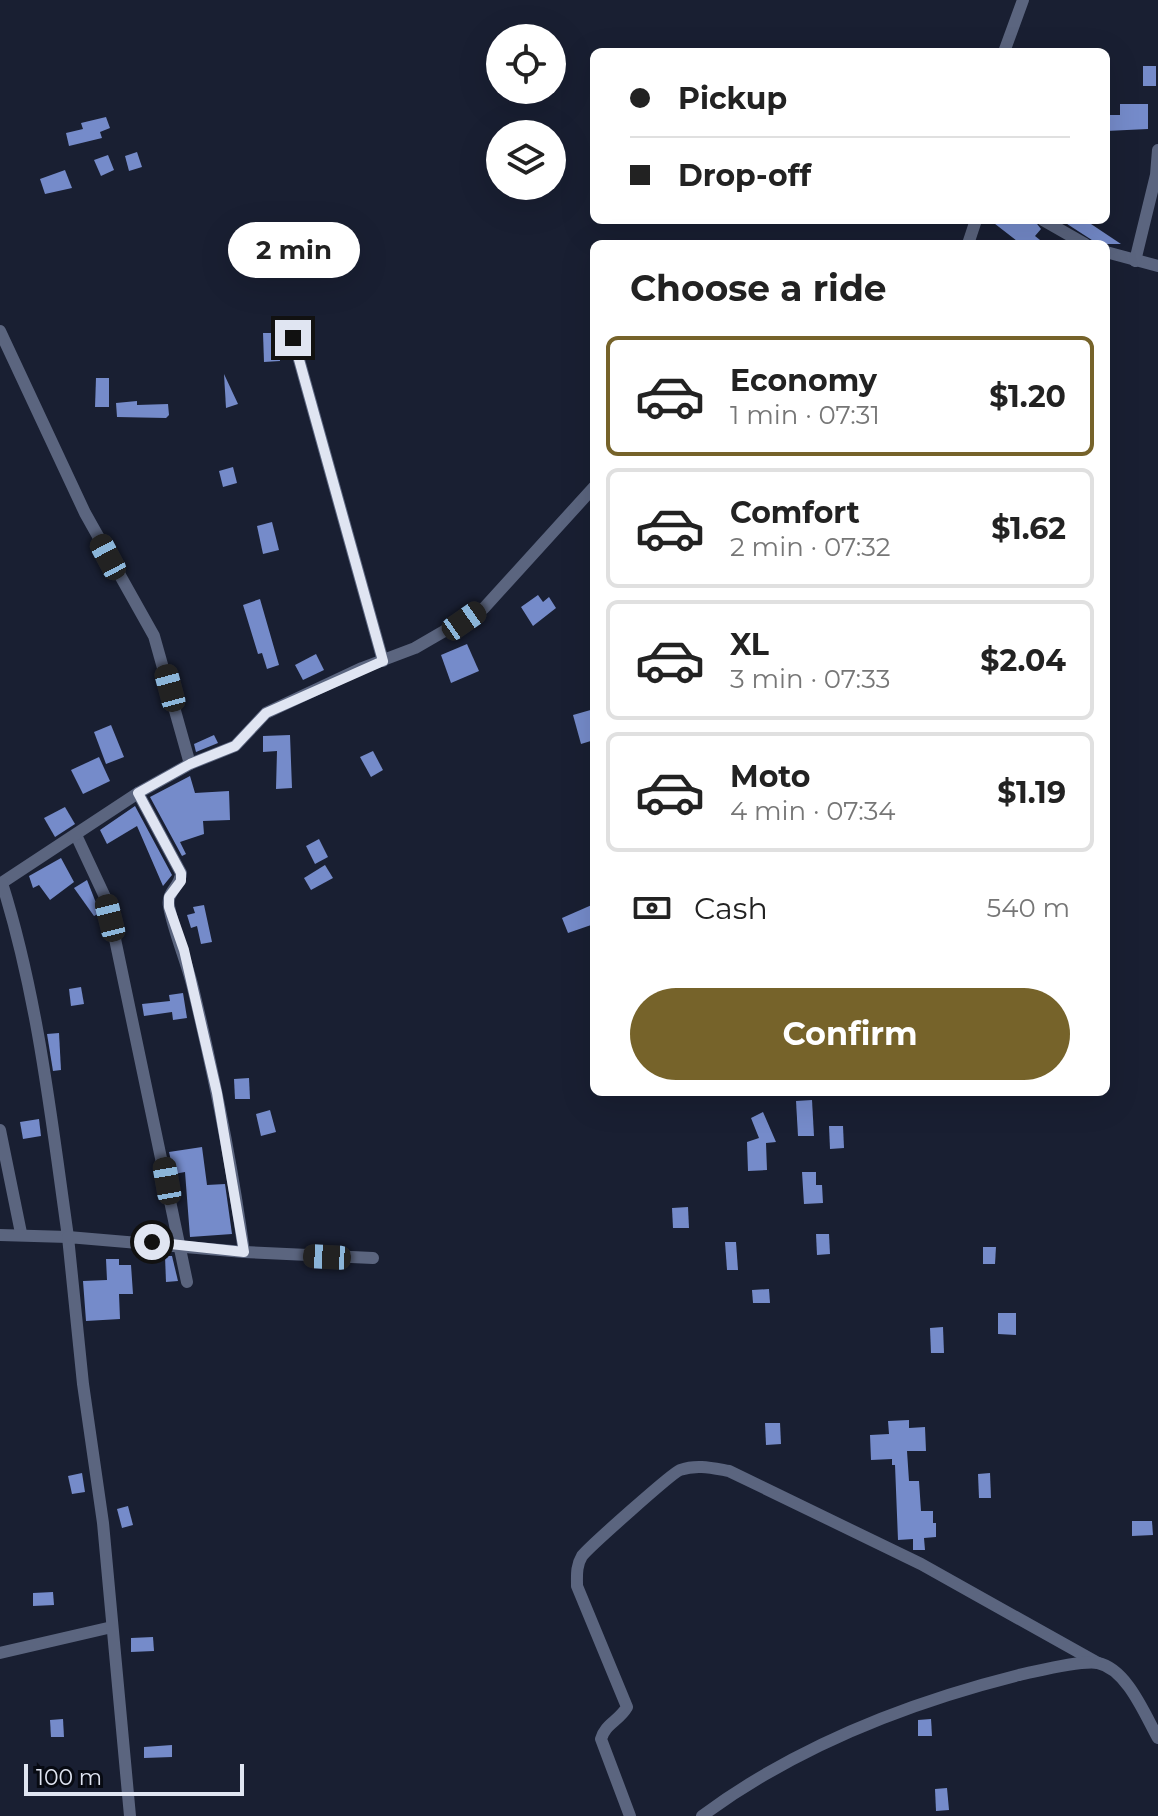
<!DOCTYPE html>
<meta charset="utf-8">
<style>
:root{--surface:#fff;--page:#f6f6f6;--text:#222;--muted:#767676;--line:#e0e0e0;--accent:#76632a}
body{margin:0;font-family:Montserrat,sans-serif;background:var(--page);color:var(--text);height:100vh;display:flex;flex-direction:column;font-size:30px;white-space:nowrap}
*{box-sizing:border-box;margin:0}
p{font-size:26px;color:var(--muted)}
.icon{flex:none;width:44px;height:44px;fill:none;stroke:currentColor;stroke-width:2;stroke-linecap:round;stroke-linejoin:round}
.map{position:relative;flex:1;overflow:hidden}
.drawer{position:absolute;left:590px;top:240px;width:520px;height:856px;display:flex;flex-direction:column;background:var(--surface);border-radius:12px;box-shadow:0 8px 32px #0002}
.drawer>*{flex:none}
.guide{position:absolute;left:590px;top:48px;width:520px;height:176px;border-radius:12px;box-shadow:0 8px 32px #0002;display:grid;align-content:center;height:176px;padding:0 40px;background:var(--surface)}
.controls{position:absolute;left:486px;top:24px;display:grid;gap:16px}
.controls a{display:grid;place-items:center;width:80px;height:80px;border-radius:50%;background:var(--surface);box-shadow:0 8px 32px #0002;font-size:40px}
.scale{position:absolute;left:24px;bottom:20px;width:220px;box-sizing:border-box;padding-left:8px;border:4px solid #e0e5f2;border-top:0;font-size:22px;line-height:28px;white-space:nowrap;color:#e0e5f2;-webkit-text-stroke:6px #070a12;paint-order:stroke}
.end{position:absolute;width:36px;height:36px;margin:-18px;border:10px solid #e0e5f2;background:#111;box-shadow:0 0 0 4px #111}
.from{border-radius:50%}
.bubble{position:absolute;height:56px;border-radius:28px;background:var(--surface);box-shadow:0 8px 32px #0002;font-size:26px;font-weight:700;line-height:56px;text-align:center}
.car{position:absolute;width:24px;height:48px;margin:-24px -12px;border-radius:10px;box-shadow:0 0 6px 2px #0007;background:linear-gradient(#222 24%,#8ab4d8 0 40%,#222 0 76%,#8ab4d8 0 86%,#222 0)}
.guide b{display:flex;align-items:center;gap:28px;height:76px;font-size:30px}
.guide b+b{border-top:2px solid var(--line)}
.guide i{width:20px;height:20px;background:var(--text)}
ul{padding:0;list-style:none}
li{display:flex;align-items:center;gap:24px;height:120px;margin:0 16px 12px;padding:0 24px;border:4px solid var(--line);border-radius:12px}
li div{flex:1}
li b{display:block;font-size:30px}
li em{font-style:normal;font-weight:700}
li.selected{border-color:var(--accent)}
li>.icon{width:72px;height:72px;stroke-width:1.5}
h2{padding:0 40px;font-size:36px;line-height:96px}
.pay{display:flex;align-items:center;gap:20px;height:88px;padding:0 40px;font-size:30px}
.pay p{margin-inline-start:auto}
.action{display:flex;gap:16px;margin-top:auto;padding:16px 40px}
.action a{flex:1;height:92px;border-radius:48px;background:var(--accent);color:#fff;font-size:32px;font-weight:700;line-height:92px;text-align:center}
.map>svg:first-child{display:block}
.building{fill:#758bca}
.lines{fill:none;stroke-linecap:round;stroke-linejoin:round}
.street{stroke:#5b657f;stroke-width:12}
.route{stroke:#e0e5f2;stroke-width:10}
</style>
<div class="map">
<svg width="1158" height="1816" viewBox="0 0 1158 1816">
<rect width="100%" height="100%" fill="#191f32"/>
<g class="building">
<rect x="1143" y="66" width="13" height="20"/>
<path d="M1120 104H1148V129L1106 131V115H1120Z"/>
<path d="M106 117 110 128 100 132 102 138 69 146 66 133 83 129 81 123Z"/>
<path d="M137 152 142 167 129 171 125 156Z"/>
<path d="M108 155 114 170 101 176 94 160Z"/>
<path d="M65 170 72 188 45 194 40 179Z"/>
<path d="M990 220H1034L1041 229 1035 236 1045 244H1021Z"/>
<path d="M1061 220H1085L1121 244H1098Z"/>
<path d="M263 333H279L280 361 264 362Z"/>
<path d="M224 374 238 404 226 408Z"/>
<path d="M96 378H109V407H95Z"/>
<path d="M137 401V405L168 404 169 415 166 418 117 417 116 403Z"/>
<path d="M233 467 237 483 223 487 219 471Z"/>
<path d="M272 522 279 550 263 554 257 526Z"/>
<path d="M538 595 543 602 549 597 556 608 533 626 521 607Z"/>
<path d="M260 599 279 665 267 669 262 653 258 654 243 605Z"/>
<path d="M467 644 479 671 451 683 441 655Z"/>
<path d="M316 654 324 670 303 680 295 665Z"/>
<path d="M594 709V740L581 744 573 715Z"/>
<path d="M111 725 124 757 106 764 94 732Z"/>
<path d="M214 735 218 743 196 752 194 744Z"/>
<path d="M290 735 292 788 276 789 277 751 263 752V736Z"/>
<path d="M373 751 383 770 371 777 360 757Z"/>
<path d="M99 757 110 781 83 794 71 770Z"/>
<path d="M190 776 195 793 229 791 230 820 203 821 204 834 180 842 186 854 182 856 150 797Z"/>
<path d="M135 806 172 875 163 886 137 826 107 844 100 830Z"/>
<path d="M65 807 75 824 55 837 44 818Z"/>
<path d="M319 839 328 857 315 864 306 846Z"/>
<path d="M61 858 74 882 50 900 39 885 33 888 29 876Z"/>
<path d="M325 865 333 878 311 890 304 878Z"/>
<path d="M87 880 100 913 94 916 74 888Z"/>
<path d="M594 904V924L568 933 562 918Z"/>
<path d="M204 905 212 942 201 944 197 926 191 928 187 915 195 913 193 907Z"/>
<path d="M81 987 84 1004 71 1006 69 989Z"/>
<path d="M183 993 187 1018 173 1020 172 1012 144 1016 142 1004 170 1001 169 995Z"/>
<path d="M59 1033 61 1070 53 1071 47 1034Z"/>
<path d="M249 1078 250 1099H235L234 1079Z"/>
<path d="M812 1100 814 1136H798L796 1101Z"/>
<path d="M270 1110 276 1132 261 1136 256 1114Z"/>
<path d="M763 1112 776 1142 766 1143 767 1170 748 1171 747 1142 759 1138 751 1118Z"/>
<path d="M39 1119 41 1136 23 1139 20 1122Z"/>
<path d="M829 1126H843L844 1148 830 1149Z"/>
<path d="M202 1147 207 1185 225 1184 232 1234 190 1237 185 1172 174 1174 169 1152Z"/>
<path d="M802 1172H816V1185H822L823 1203 804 1204Z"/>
<path d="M688 1207 689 1228H673L672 1208Z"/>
<path d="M816 1234H829L830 1254 817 1255Z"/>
<path d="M725 1242H736L738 1270H727Z"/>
<path d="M983 1247H996L995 1264H983Z"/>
<path d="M165 1256H172L178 1281 166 1282Z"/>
<path d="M106 1259H119V1265H131L133 1294H119L120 1319 86 1321 83 1281 107 1280Z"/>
<path d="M769 1289 770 1303H753L752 1290Z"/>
<path d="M998 1313H1016V1335L998 1334Z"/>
<path d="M943 1327 944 1353H931L930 1328Z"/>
<path d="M909 1420V1428L925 1427 926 1451H907L909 1481H919L921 1511H933V1523H936V1537L924 1538 925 1550H913V1539L898 1540 895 1465H892V1459L871 1460 870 1435 889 1434 888 1421Z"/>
<path d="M765 1423H780L781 1444 766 1445Z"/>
<path d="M82 1473 85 1492 72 1494 68 1476Z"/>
<path d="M990 1473 991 1498H979L978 1474Z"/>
<path d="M128 1506 133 1525 122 1528 117 1509Z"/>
<path d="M1132 1521H1152L1153 1535 1132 1536Z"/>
<path d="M53 1592 54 1605 33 1606V1593Z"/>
<path d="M153 1637 154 1651 131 1652V1638Z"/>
<path d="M63 1719 64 1737H51L50 1720Z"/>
<path d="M931 1719 932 1736H918V1720Z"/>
<path d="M172 1745V1757L144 1758V1747Z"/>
<path d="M947 1788 949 1810 936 1811 935 1789Z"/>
</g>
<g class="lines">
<g class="street">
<path d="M1004 52 1023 0"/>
<path d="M1043 220 1085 244"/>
<path d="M968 244 976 220"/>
<path d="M1106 252 1158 266"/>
<path d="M1135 261 1156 175 1158 150"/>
<path d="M0 331 85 513 154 636 190 764"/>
<path d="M293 338 383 661"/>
<path d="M138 793 181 873C181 886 166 892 169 906 173 930 187 962 193 988 214 1075 232 1163 244 1252"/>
<path d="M76 835 105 897 115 939 187 1282"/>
<path d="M0 884 138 793 190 764 235 746 266 713 362 668 415 648 484 608 594 487"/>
<path d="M0 1130 21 1233"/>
<path d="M0 1235 68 1237C51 1117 38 998 2 883"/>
<path d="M0 1653 112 1627"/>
<path d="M130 1816 103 1523 83 1384 68 1237 244 1252 373 1258"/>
<path d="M630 1816 601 1739C605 1724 619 1721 627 1707L577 1586C577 1575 576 1566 582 1556 589 1547 672 1473 680 1470 697 1464 712 1468 729 1471L921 1564 1098 1663"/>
<path d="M702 1816C795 1747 907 1703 1019 1675 1039 1671 1079 1660 1098 1663 1127 1669 1145 1715 1158 1738"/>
</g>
</g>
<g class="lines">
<path class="route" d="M152 1242 244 1252 217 1093 184 950 169 907V897L181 881V873L138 793 190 764 235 746 266 713 383 661 293 338"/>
</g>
</svg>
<div class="controls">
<a><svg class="icon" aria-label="locate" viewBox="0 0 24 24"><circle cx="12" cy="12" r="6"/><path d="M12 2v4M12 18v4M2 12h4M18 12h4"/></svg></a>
<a><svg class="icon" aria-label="layers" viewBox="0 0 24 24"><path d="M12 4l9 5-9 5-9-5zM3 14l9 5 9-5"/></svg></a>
</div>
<div class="scale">100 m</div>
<i class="end from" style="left:152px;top:1242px"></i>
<i class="end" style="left:293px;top:338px"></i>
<div class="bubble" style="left:228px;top:222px;width:132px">2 min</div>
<i class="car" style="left:108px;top:557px;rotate:332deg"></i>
<i class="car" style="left:464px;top:621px;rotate:55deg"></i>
<i class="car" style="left:170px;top:688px;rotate:345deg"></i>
<i class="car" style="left:110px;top:918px;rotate:346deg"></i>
<i class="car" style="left:167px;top:1181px;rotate:350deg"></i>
<i class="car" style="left:327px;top:1257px;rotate:273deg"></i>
<div class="guide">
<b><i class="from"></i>Pickup</b>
<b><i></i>Drop-off</b>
</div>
<section class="drawer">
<h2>Choose a ride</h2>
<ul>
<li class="selected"><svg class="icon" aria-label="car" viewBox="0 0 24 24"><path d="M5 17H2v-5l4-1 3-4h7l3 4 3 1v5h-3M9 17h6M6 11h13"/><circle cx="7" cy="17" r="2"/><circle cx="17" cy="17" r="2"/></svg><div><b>Economy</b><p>1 min · 07:31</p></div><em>$1.20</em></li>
<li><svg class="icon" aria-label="car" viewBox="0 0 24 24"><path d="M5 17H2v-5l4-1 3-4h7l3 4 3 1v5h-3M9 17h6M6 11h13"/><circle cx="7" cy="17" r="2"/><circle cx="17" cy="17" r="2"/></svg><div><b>Comfort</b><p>2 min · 07:32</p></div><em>$1.62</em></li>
<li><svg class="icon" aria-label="car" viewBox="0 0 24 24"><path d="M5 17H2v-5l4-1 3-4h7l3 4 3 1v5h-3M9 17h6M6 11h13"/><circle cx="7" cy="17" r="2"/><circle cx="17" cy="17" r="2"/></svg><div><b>XL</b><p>3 min · 07:33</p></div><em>$2.04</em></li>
<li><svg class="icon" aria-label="car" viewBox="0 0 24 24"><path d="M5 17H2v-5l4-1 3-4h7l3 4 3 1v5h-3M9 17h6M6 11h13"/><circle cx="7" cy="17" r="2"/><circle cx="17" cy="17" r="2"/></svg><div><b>Moto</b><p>4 min · 07:34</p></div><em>$1.19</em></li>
</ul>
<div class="pay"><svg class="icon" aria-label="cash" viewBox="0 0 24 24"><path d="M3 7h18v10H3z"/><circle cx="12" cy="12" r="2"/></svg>Cash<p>540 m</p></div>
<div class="action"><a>Confirm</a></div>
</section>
</div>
